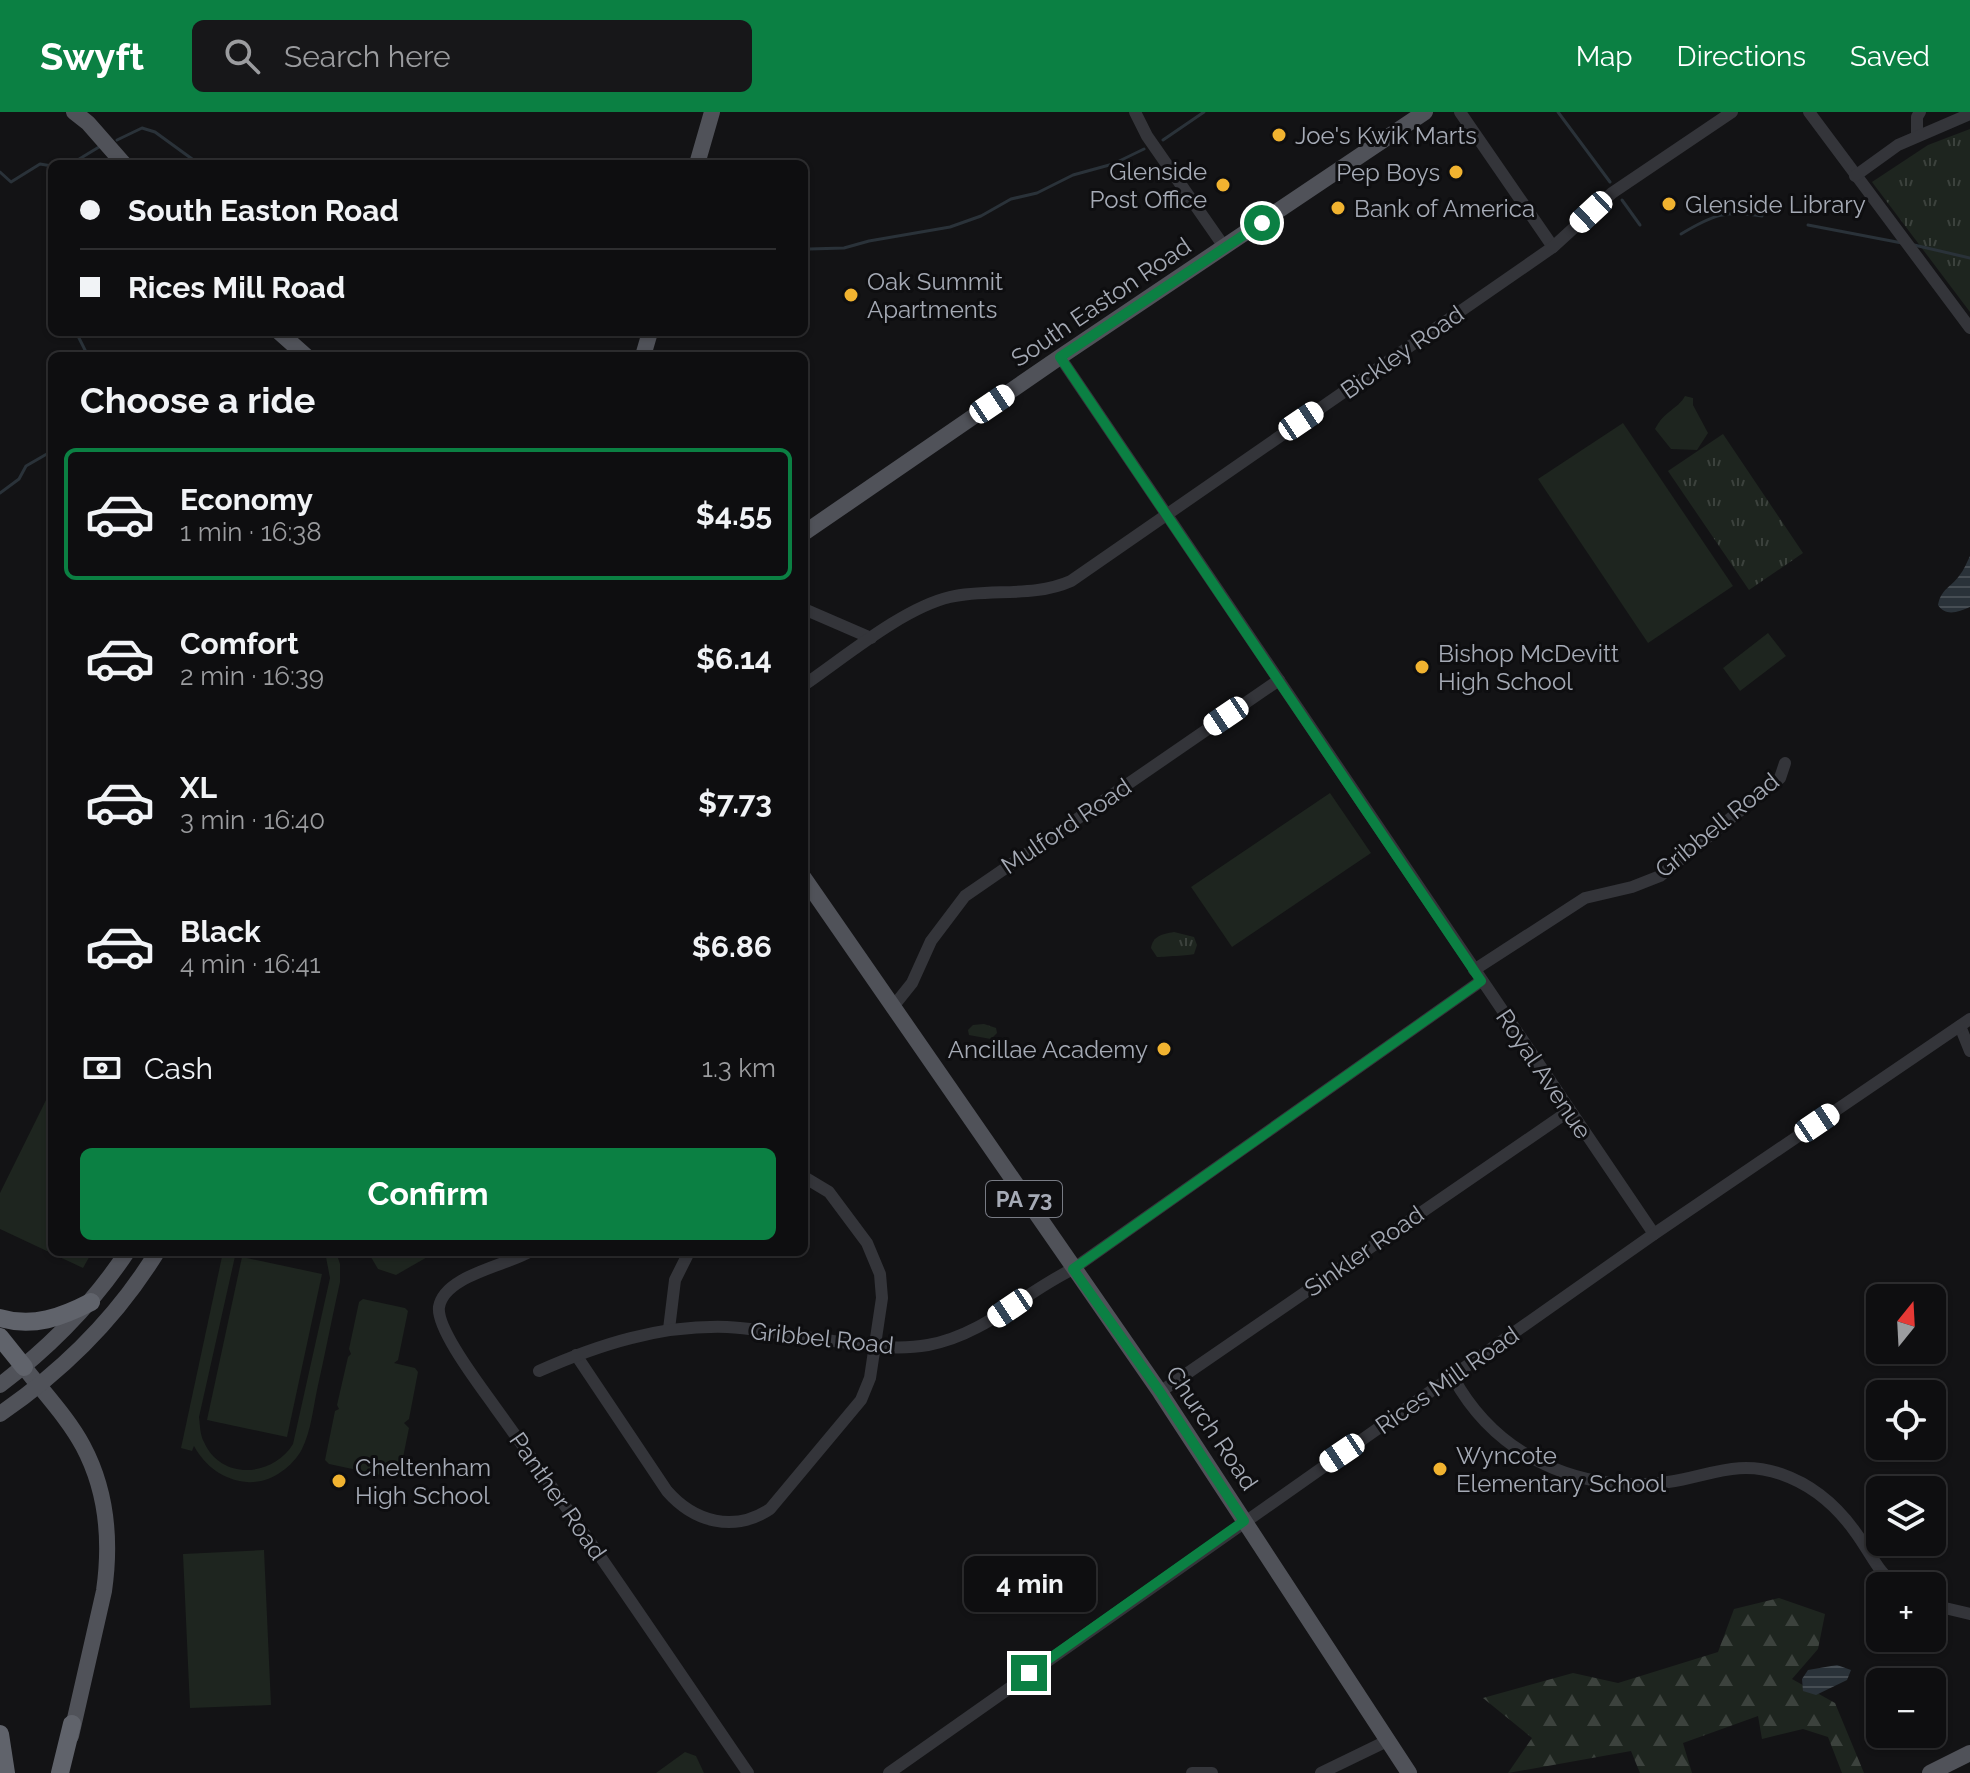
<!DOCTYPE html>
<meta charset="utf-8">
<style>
:root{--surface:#0e0e10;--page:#171719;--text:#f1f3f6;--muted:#9b9c9f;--line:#2e2e30;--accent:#0b8043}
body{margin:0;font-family:Raleway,sans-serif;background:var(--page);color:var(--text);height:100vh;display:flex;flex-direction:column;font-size:30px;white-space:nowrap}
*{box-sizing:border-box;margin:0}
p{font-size:26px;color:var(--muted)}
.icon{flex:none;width:44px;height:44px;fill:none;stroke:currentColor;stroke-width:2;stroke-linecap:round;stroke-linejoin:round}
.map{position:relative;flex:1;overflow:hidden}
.side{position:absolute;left:48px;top:240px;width:760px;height:904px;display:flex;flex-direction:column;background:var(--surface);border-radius:12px;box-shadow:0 2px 6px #0004,0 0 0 2px var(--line)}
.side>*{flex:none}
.hud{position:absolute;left:48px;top:48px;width:760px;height:176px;border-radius:12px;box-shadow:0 2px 6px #0004,0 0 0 2px var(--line);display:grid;align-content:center;height:176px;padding:0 32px;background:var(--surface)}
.needle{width:52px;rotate:18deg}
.tools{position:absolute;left:1866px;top:1172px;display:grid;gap:16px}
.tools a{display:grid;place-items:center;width:80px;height:80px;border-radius:12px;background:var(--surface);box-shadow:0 2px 6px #0004,0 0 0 2px var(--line);font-size:40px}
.end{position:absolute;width:36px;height:36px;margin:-18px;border:10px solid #0b8043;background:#fff;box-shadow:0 0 0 4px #fff}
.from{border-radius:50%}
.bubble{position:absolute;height:56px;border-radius:12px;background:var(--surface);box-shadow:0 2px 6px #0004,0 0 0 2px var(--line);font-size:26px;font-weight:700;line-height:56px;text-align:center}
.car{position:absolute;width:24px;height:48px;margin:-24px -12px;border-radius:10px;box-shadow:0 0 6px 2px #0007;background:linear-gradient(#fff 24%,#345 0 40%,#fff 0 76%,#345 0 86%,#fff 0)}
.hud b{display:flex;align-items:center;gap:28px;height:76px;font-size:30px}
.hud b+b{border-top:2px solid var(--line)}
.hud i{width:20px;height:20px;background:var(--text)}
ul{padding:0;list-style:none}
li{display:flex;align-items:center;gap:24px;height:132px;margin:0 16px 12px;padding:0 16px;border:4px solid transparent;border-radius:12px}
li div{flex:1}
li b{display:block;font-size:30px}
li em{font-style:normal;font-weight:700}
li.current{border-color:var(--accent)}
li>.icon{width:72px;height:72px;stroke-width:1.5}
h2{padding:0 32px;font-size:36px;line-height:96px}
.pay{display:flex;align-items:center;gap:20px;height:88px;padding:0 32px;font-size:30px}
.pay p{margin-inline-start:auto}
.cta{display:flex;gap:16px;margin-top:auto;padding:16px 32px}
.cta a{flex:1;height:92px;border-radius:12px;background:var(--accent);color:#fff;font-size:32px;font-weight:700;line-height:92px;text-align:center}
header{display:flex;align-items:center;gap:48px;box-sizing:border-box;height:112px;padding:0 40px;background:var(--accent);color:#fff}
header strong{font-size:38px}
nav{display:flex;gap:44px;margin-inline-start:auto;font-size:28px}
.search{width:560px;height:72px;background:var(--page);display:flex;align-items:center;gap:20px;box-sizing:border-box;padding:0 28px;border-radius:12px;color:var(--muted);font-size:30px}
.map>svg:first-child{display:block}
.forest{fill:url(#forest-firs)}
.park{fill:url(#park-tufts)}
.garden{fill:#1e251f}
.water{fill:url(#water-rules)}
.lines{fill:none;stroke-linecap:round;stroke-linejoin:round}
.stream{stroke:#2a3239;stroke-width:3}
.minor{stroke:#34353a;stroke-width:12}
.major{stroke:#505259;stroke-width:16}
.highway{stroke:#60636b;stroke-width:18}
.route{stroke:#0b8043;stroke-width:10}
.poi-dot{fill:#f1b330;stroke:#0e0e10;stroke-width:3}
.labels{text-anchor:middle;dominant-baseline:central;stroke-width:6;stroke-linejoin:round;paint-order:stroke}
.shield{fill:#0e0e10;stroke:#787b84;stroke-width:2}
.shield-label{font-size:22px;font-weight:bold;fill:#a5aab5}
.poi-label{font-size:24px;fill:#a5aab5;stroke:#0e0e10;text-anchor:start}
.street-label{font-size:24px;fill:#a5aab5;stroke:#0e0e10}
</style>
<header>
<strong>Swyft</strong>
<div class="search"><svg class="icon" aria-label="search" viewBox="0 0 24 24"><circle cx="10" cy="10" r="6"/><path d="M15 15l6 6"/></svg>Search here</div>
<nav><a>Map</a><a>Directions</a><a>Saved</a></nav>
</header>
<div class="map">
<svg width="1970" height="1661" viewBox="0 0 1970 1661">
<defs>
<pattern id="forest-firs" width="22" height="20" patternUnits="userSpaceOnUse" patternTransform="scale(2)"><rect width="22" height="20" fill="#1e251f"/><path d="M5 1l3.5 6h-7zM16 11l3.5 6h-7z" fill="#3c423d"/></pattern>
<pattern id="park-tufts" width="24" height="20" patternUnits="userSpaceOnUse" patternTransform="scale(2)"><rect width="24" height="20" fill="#1e251f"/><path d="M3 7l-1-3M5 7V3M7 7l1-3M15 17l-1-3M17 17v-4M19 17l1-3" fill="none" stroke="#3c423d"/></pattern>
<pattern id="water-rules" width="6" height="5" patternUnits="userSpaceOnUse" patternTransform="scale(2)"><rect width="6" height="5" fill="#2a3239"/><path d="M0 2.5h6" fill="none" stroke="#464d53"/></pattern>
</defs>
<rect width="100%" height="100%" fill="#131315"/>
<path class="forest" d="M1779 1486 1825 1502 1818 1537 1792 1567 1835 1591 1864 1661H1842L1828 1625 1803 1617 1762 1627 1758 1604 1683 1631 1692 1661H1640L1631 1639 1508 1661 1532 1626 1483 1586 1573 1561 1618 1571 1718 1540 1734 1497Z"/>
<g class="park">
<path d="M1970 17V200L1872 70 1928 33Z"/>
<path d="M1723 322 1803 441 1749 478 1668 359Z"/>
<path d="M1174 820 1194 825 1197 833 1194 842C1191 843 1161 845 1157 845L1151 836C1153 824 1162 822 1174 820Z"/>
<path d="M984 912 996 916 997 921 991 927 969 923 968 918 973 913Z"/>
</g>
<g class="garden">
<path d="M1685 284 1693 286V293L1708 321 1697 338 1671 337 1655 317C1665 298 1677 298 1685 284Z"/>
<path d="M1623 311 1733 474 1648 531 1538 367Z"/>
<path d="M1768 521 1786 544 1740 579 1723 556Z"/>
<path d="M1330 681 1371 741 1232 835 1191 775Z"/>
<path d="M52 976V1140H92L83 1156 0 1117V1081Z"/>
<path d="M223 1140H236L199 1305C200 1313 200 1323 204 1330 221 1369 273 1365 293 1332L330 1166 325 1140H336L340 1152V1170C332 1206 325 1242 317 1278 313 1297 311 1319 302 1337 292 1356 269 1372 247 1370 223 1368 205 1354 194 1334L192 1339 181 1336Z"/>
<path d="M368 1140H436L396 1163 378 1157Z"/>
<path d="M242 1145 322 1162 287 1325 207 1308Z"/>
<path d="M363 1187 405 1196 408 1199 398 1248 394 1251 415 1256 418 1260 409 1307 404 1311 409 1316 400 1360 390 1365 329 1352 325 1348 335 1299 339 1297 337 1293 348 1245 351 1242 349 1237 359 1190Z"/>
<path d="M264 1438 271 1593 190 1596 183 1442Z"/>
<path d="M685 1640 696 1644 704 1661H656Z"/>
</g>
<g class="water">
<path d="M1970 444V495C1958 500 1946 505 1938 493 1941 477 1951 475 1959 464 1964 458 1967 450 1970 444Z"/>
<path d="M1837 1553 1851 1558 1847 1568 1816 1583 1803 1579 1802 1567 1808 1558Z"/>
</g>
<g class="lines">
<g class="stream">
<path d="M1558 0 1610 70"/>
<path d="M117 28 142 16 155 20 199 52"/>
<path d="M1163 28 1204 0"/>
<path d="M71 52 99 35"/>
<path d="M0 60 11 70 40 52 52 54"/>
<path d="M1622 88 1640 113"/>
<path d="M1808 113 1902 131"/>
<path d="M1681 122C1711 104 1726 97 1762 104"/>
<path d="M1914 133 1970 146"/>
<path d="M804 141 809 137 844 136 869 129 950 115 981 104 1011 87 1037 81 1073 63 1113 52 1144 37"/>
<path d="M76 220 88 244"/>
<path d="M0 381 19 367 26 354 52 339"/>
</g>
<g class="minor">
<path d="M1135 0 1147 24 1225 136"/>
<path d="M1460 0 1553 135"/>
<path d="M1809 0 1970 216"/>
<path d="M1917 24V5L1920 0"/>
<path d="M1855 64 1898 33 1970 2"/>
<path d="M1060 245 1654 1122"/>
<path d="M804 497 871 526"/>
<path d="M804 573C845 545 903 496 950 485 990 476 1033 486 1071 469L1553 135 1612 81 1732 0"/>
<path d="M1474 858 1585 786 1632 775 1660 764 1780 666 1785 651"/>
<path d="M892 896 912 871 931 829 965 784 1279 568"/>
<path d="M1960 914 1970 939"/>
<path d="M529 1140C504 1154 444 1164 439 1195 436 1217 481 1275 495 1295 582 1415 664 1538 748 1661"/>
<path d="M669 1217 675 1168 689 1140"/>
<path d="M576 1243 667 1379C694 1410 734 1421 770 1397L861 1288 870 1266 882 1186 880 1162 867 1131 829 1080 804 1065"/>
<path d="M539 1259C600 1232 660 1213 727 1215 753 1216 780 1222 806 1225 845 1230 888 1240 928 1233 984 1223 1023 1181 1073 1157L1481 869"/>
<path d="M1453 1265C1496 1344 1579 1382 1668 1370 1710 1364 1737 1347 1781 1362 1813 1373 1837 1394 1856 1421 1870 1440 1877 1459 1896 1474"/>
<path d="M1160 1280 1569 999"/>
<path d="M1932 1493 1970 1502"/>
<path d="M889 1661 1654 1122 1970 907"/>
<path d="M1192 1661H1212"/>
<path d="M1321 1661 1389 1628"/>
</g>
<g class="major">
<path d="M74 0 88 11 124 52"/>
<path d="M697 52 712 0"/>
<path d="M279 220 306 244"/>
<path d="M643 244 650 220"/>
<path d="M804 421 1060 245 1425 0"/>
<path d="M804 766 1160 1280 1409 1661"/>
<path d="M24 1255C44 1281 68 1306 83 1334 107 1379 111 1430 104 1479L71 1624"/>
<path d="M0 1273C50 1235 92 1193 127 1140"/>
<path d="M0 1302C64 1258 116 1207 157 1140"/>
<path d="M1930 1661 1970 1641"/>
</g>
<g class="highway">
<path d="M0 1206C33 1216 62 1205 91 1190"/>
<path d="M0 1225 24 1255"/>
<path d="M0 1622 6 1661"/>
<path d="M60 1661 72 1612"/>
</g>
</g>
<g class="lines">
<path class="route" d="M1029 1561 1244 1409 1160 1280 1073 1157 1481 869 1060 245 1262 111"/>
</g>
<g class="poi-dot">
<circle cx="1279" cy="23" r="8"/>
<circle cx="1456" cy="60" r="8"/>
<circle cx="1223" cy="73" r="8"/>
<circle cx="1669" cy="92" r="8"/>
<circle cx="1338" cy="96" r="8"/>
<circle cx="851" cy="183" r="8"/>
<circle cx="1422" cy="555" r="8"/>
<circle cx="1164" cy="937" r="8"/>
<circle cx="1440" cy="1357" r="8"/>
<circle cx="339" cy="1369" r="8"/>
</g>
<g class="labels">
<rect class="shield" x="986" y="1069" width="76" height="36" rx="6"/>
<g class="shield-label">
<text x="1024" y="1087">PA 73</text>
</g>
<g class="poi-label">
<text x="1295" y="23">Joe's Kwik Marts</text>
<text x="1207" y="59" text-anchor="end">Glenside<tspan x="1207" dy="28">Post Office</tspan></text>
<text x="1440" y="60" text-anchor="end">Pep Boys</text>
<text x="1685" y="92">Glenside Library</text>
<text x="1354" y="96">Bank of America</text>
<text x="867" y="169">Oak Summit<tspan x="867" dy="28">Apartments</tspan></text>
<text x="1438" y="541">Bishop McDevitt<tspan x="1438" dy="28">High School</tspan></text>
<text x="1148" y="937" text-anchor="end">Ancillae Academy</text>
<text x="1456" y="1343">Wyncote<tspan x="1456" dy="28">Elementary School</tspan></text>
<text x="355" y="1355">Cheltenham<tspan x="355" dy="28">High School</tspan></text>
</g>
<g class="street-label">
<text transform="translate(1101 190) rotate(-34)">South Easton Road</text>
<text transform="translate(1402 240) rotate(-35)">Bickley Road</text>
<text transform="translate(1717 713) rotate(-39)">Gribbell Road</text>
<text transform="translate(1066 714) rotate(-34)">Mulford Road</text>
<text transform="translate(1544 962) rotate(56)">Royal Avenue</text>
<text transform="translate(1364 1139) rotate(-35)">Sinkler Road</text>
<text transform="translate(822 1226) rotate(6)">Gribbel Road</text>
<text transform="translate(1447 1268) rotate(-35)">Rices Mill Road</text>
<text transform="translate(1212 1316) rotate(56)">Church Road</text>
<text transform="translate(558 1384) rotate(55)">Panther Road</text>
</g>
</g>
</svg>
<div class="tools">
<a><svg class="needle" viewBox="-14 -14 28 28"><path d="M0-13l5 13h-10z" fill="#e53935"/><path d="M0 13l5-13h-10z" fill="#9b9c9f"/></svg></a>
<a><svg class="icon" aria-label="locate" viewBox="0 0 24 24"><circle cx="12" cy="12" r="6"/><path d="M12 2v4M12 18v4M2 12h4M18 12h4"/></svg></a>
<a><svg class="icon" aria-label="layers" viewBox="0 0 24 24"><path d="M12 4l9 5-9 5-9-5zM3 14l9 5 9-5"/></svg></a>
<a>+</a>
<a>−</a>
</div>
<i class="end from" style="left:1262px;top:111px"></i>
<i class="end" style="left:1029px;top:1561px"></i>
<div class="bubble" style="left:964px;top:1444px;width:132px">4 min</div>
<i class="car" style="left:1591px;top:100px;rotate:227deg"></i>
<i class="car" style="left:992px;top:292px;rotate:56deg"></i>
<i class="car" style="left:1301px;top:309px;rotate:56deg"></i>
<i class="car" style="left:1226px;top:604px;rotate:236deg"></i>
<i class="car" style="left:1817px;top:1011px;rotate:56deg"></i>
<i class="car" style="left:1010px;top:1196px;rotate:236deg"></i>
<i class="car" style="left:1342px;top:1341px;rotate:236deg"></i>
<div class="hud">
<b><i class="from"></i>South Easton Road</b>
<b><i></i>Rices Mill Road</b>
</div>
<section class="side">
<h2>Choose a ride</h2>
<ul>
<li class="current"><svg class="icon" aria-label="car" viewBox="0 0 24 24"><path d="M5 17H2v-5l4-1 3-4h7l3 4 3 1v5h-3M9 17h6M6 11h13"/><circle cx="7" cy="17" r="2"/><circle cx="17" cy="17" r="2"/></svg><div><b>Economy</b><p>1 min · 16:38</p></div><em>$4.55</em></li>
<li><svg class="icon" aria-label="car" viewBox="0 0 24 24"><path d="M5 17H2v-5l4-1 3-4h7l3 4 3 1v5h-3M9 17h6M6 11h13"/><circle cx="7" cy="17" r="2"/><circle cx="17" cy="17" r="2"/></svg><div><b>Comfort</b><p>2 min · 16:39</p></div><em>$6.14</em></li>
<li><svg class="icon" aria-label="car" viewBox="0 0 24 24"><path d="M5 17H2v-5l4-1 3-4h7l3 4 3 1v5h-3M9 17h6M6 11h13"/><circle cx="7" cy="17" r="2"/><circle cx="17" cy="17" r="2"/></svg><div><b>XL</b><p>3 min · 16:40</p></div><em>$7.73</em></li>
<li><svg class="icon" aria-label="car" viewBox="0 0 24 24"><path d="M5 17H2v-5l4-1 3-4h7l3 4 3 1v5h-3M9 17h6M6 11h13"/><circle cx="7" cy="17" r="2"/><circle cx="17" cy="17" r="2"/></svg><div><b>Black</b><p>4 min · 16:41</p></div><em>$6.86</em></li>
</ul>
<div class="pay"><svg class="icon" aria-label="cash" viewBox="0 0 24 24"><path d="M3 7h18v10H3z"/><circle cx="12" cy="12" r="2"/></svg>Cash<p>1.3 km</p></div>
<div class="cta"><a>Confirm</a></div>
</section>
</div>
